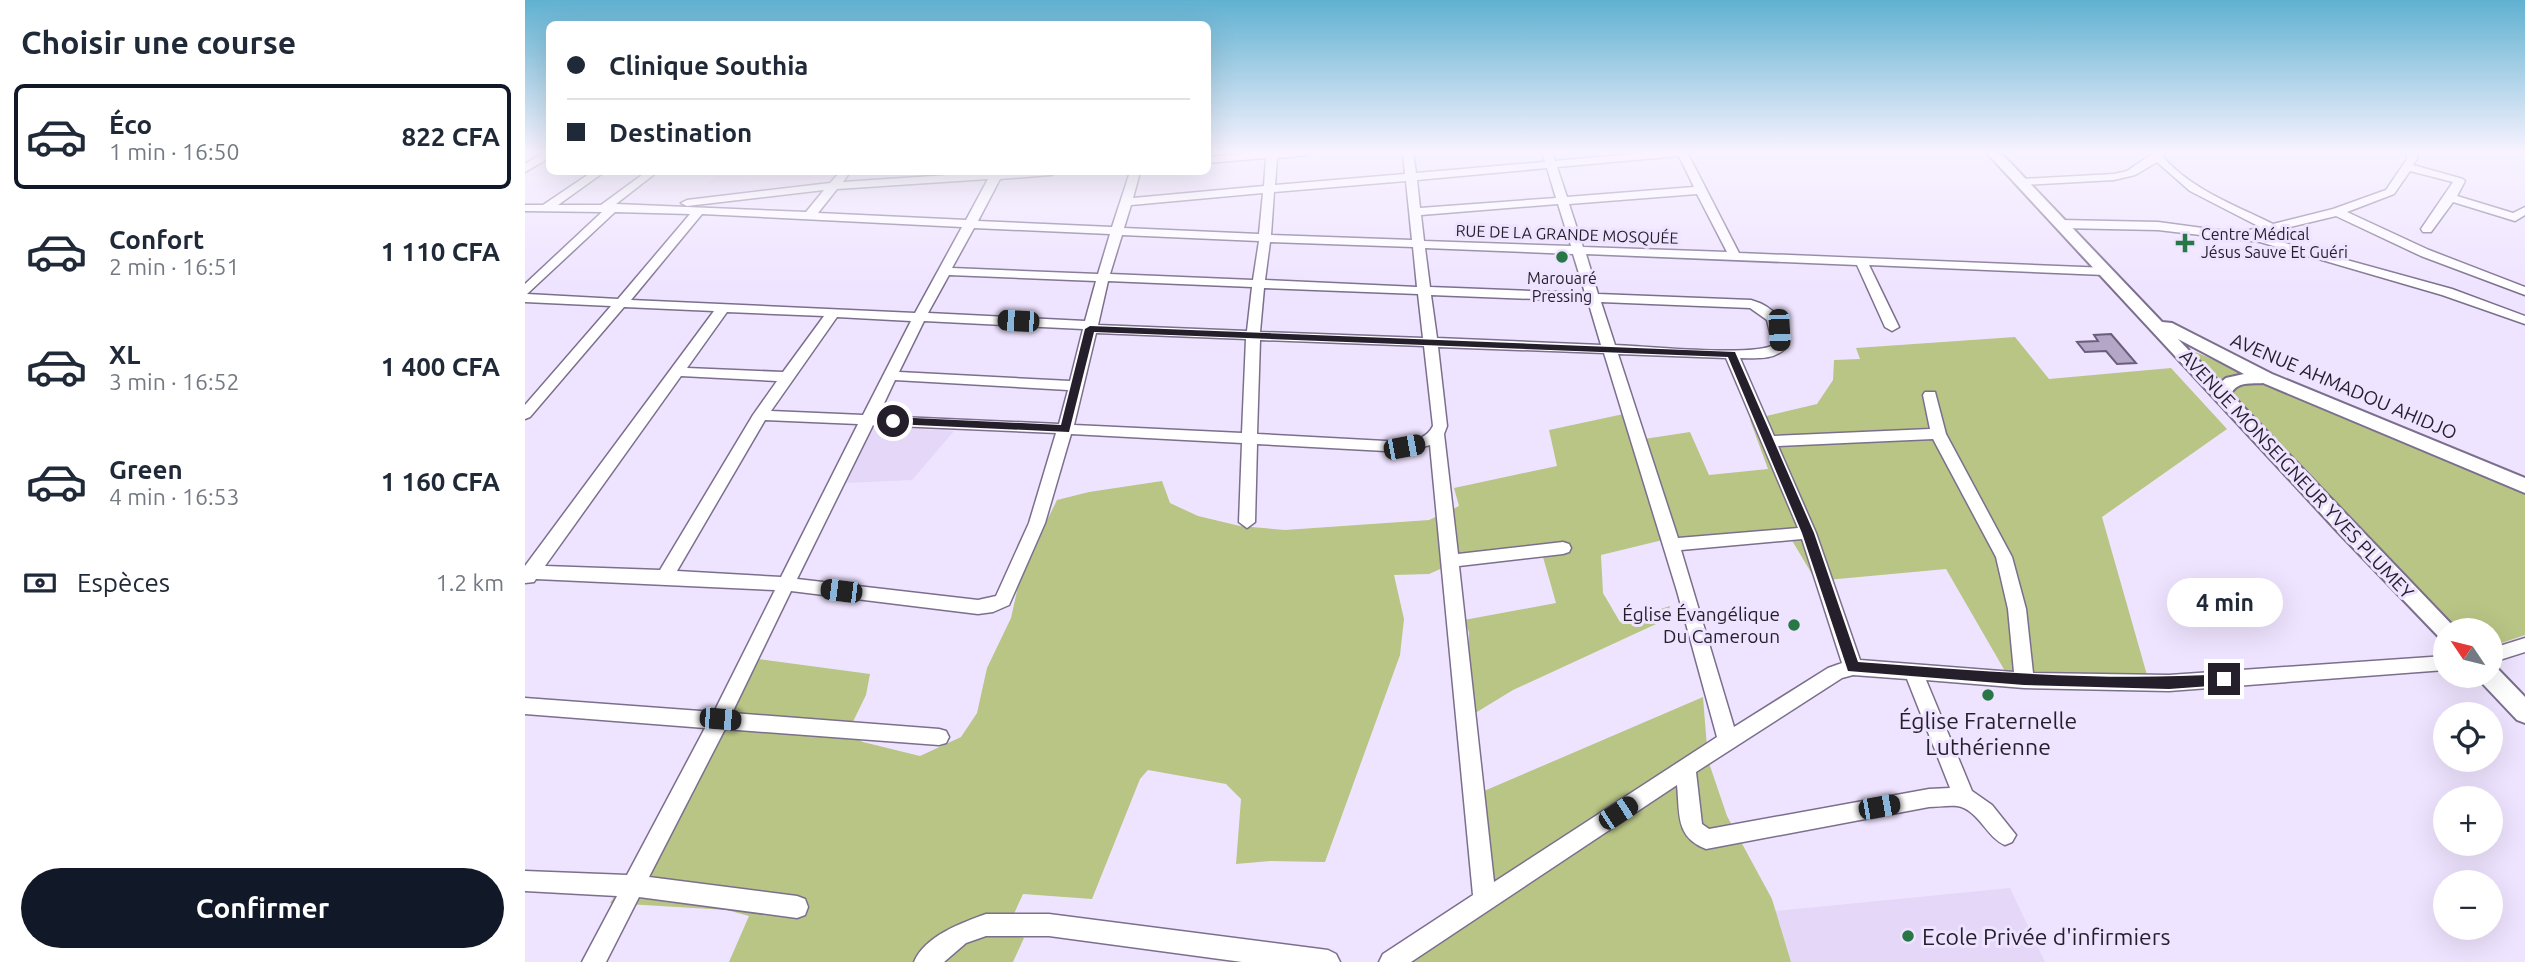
<!DOCTYPE html>
<html lang="fr">
<meta charset="utf-8">
<style>
:root{--surface:#fff;--page:#f6f6f7;--text:#1f2937;--muted:#747a83;--line:#e0e1e3;--accent:#111827}
body{margin:0;font-family:Ubuntu,sans-serif;background:var(--page);color:var(--text);height:100vh;display:flex;flex-direction:column;font-size:26px;white-space:nowrap}
*{box-sizing:border-box;margin:0}
p{font-size:23px;color:var(--muted)}
.icon{flex:none;width:38px;height:38px;fill:none;stroke:currentColor;stroke-width:2;stroke-linecap:round;stroke-linejoin:round}
.map{position:relative;flex:1;overflow:hidden}
.details{display:flex;flex-direction:column;background:var(--surface);width:525px}
.details>*{flex:none}
.hud{position:absolute;left:21px;top:21px;width:665px;height:154px;border-radius:10px;box-shadow:0 7px 28px #0002;display:grid;align-content:center;height:154px;padding:0 21px;background:var(--surface)}
.needle{width:46px;rotate:305deg}
.fabs{position:absolute;left:1908px;top:618px;display:grid;gap:14px}
.fabs a{display:grid;place-items:center;width:70px;height:70px;border-radius:50%;background:var(--surface);box-shadow:0 7px 28px #0002;font-size:35px}
.end{position:absolute;width:32px;height:32px;margin:-16px;border:9px solid #251f2c;background:#fff;box-shadow:0 0 0 4px #fff}
.from{border-radius:50%}
.bubble{position:absolute;height:49px;border-radius:24px;background:var(--surface);box-shadow:0 7px 28px #0002;font-size:23px;font-weight:700;line-height:49px;text-align:center}
.car{position:absolute;width:21px;height:42px;margin:-21px -10px;border-radius:9px;box-shadow:0 0 5px 2px #0007;background:linear-gradient(#222 24%,#8ab4d8 0 40%,#222 0 76%,#8ab4d8 0 86%,#222 0)}
.hud b{display:flex;align-items:center;gap:24px;height:66px;font-size:26px}
.hud b+b{border-top:2px solid var(--line)}
.hud i{width:18px;height:18px;background:var(--text)}
ul{padding:0;list-style:none}
li{display:flex;align-items:center;gap:21px;height:105px;margin:0 14px 10px;padding:0 7px;border:4px solid transparent;border-radius:10px}
li div{flex:1}
li b{display:block;font-size:26px}
li em{font-style:normal;font-weight:700}
li.selected{border-color:var(--accent)}
li>.icon{width:63px;height:63px;stroke-width:1.5}
h2{padding:0 21px;font-size:32px;line-height:84px}
.pay{display:flex;align-items:center;gap:18px;height:77px;padding:0 21px;font-size:26px}
.pay p{margin-inline-start:auto}
.cta{display:flex;gap:14px;margin-top:auto;padding:14px 21px}
.cta a{flex:1;height:80px;border-radius:42px;background:var(--accent);color:#fff;font-size:28px;font-weight:700;line-height:80px;text-align:center}
main{display:flex;flex:1;min-height:0}
.map>svg:first-child{display:block}
.built{fill:#e4d7f8}
.green{fill:#b8c585}
.building{fill:#b3a6c7;stroke:#6a5e7b;stroke-width:2}
.lines{fill:none;stroke-linecap:round;stroke-linejoin:round}
.minor-casing{stroke:#7c6f8d;stroke-width:3}
.major-casing{stroke:#7c6f8d;stroke-width:4}
.minor{fill:#fff;fill-rule:evenodd}
.major{fill:#fff;fill-rule:evenodd}
.route{fill:#251f2c}
.poi-dot{fill:#297747;stroke:#efe4ff;stroke-width:2.5}
.labels{text-anchor:middle;dominant-baseline:central;stroke-width:6;stroke-linejoin:round;paint-order:stroke}
.far-street-label{font-size:16px;fill:#251f2c;stroke:#efe4ff}
.far-poi-label{font-size:16px;fill:#251f2c;stroke:#efe4ff;text-anchor:start}
.street-label{font-size:19px;fill:#251f2c;stroke:#efe4ff}
.poi-label{font-size:19px;fill:#251f2c;stroke:#efe4ff;text-anchor:end}
.near-poi-label{font-size:23px;fill:#251f2c;stroke:#efe4ff}
</style>
<main>
<section class="details">
<h2>Choisir une course</h2>
<ul>
<li class="selected"><svg class="icon" aria-label="car" viewBox="0 0 24 24"><path d="M5 17H2v-5l4-1 3-4h7l3 4 3 1v5h-3M9 17h6M6 11h13"/><circle cx="7" cy="17" r="2"/><circle cx="17" cy="17" r="2"/></svg><div><b>Éco</b><p>1 min · 16:50</p></div><em>822 CFA</em></li>
<li><svg class="icon" aria-label="car" viewBox="0 0 24 24"><path d="M5 17H2v-5l4-1 3-4h7l3 4 3 1v5h-3M9 17h6M6 11h13"/><circle cx="7" cy="17" r="2"/><circle cx="17" cy="17" r="2"/></svg><div><b>Confort</b><p>2 min · 16:51</p></div><em>1 110 CFA</em></li>
<li><svg class="icon" aria-label="car" viewBox="0 0 24 24"><path d="M5 17H2v-5l4-1 3-4h7l3 4 3 1v5h-3M9 17h6M6 11h13"/><circle cx="7" cy="17" r="2"/><circle cx="17" cy="17" r="2"/></svg><div><b>XL</b><p>3 min · 16:52</p></div><em>1 400 CFA</em></li>
<li><svg class="icon" aria-label="car" viewBox="0 0 24 24"><path d="M5 17H2v-5l4-1 3-4h7l3 4 3 1v5h-3M9 17h6M6 11h13"/><circle cx="7" cy="17" r="2"/><circle cx="17" cy="17" r="2"/></svg><div><b>Green</b><p>4 min · 16:53</p></div><em>1 160 CFA</em></li>
</ul>
<div class="pay"><svg class="icon" aria-label="cash" viewBox="0 0 24 24"><path d="M3 7h18v10H3z"/><circle cx="12" cy="12" r="2"/></svg>Espèces<p>1.2 km</p></div>
<div class="cta"><a>Confirmer</a></div>
</section>
<div class="map">
<svg width="2000" height="962" viewBox="0 0 2000 962">
<rect width="100%" height="100%" fill="#efe4ff"/>
<g class="built">
<path d="M195 172H316L310 179 182 183Z"/>
<path d="M347 426 429 431 387 480 321 483Z"/>
<path d="M1485 888 1520 962H1266L1250 911Z"/>
</g>
<g class="green">
<path d="M1490 337 1524 379 1646 368 1702 429 1577 517 1622 675 1484 678 1421 569 1291 581 1265 537 1153 552 1146 538 1076 555 1078 593 1095 622 1145 606 1142 619 988 690 947 715 944 683V632L939 620 1031 603 1016 550 922 566 904 574 869 575 879 619 875 655 800 862 745 861 711 864 716 799 701 784 623 770 615 779 567 899 498 894 481 931 499 938 488 962H204L224 916 202 910 85 903 123 848 226 658 345 674 341 695 322 734 338 742 395 756 436 737 452 713 462 668 486 618 496 573 532 500 564 492 637 481 645 503 673 516 715 526 760 530 904 520 934 506 929 488 1032 466 1024 430 1108 412 1119 439 1165 432 1184 475 1243 469 1225 420 1292 404 1308 380 1309 360 1335 359 1331 348Z"/>
<path d="M1661 348 2000 492V635L1965 647V630H1928Z"/>
<path d="M1178 697 1183 760 1202 816 1247 899 1266 962H867L957 894 952 794Z"/>
</g>
<path class="building" d="M1586 334 1611 363 1592 364 1581 351 1560 352 1552 342 1573 341 1569 335Z"/>
<g class="lines">
<defs>
<g id="minor">
<path d="M20 152H24V158L0 172V164Z"/>
<path d="M742 152H787L782 155 752 158 750 185 880 174 878 152H888L891 173 1020 162 1017 152H1027L1030 161 1132 152H1162L1214 253 1583 268 1585 271 1579 275 1344 265 1374 327 1367 331 1360 327 1332 265 1061 254 1073 294 1226 300C1251 307 1260 322 1262 347 1248 361 1233 358 1215 358L1249 436 1405 429 1398 395 1400 392H1410L1421 434 1487 557 1501 609 1508 673 1644 675 1920 656V670L1644 691 1499 688 1401 680 1447 791 1467 805 1491 835 1487 842 1480 845C1462 838 1453 809 1432 806 1423 805 1413 807 1404 807L1181 849C1150 837 1155 814 1152 785L886 962H854L858 954 948 895 905 445 879 452 732 444 730 522 722 528 714 522 717 443 546 434 520 523 484 605 468 612 453 614 266 591 207 713 414 729 421 731 424 737 421 743 414 745 200 729 124 877 272 896 280 899 283 907 280 915 272 918 114 897 81 962H57L92 896 0 891V871L102 875 180 728 0 714V698L189 712 250 590 11 579 9 582 0 583V566L189 311 99 307 5 417 0 419V405L86 306 0 302V284L77 212 0 211V205H18L67 172H79L33 205H76L121 172H132L91 204 281 212 299 190 162 206 156 203 162 200 305 183 315 172H325L318 182 468 172H531L526 175 475 179 453 221 587 227 605 172H615L608 198 739 186 741 158 682 163V157ZM1154 156 1169 187 1042 197 1032 167ZM1022 168 1031 198 895 208 892 180ZM463 179 441 220 293 213 312 189ZM881 181 887 240 746 235 749 192ZM738 193 734 234 599 228 606 205ZM1172 194 1202 252 1058 247 1044 204ZM1033 204 1046 246 899 241 896 215ZM90 212 165 214 93 299 2 294ZM177 214 437 227 390 313 106 300ZM449 228 585 234 573 274 427 268ZM597 235 734 241 728 280 585 274ZM745 242 888 247 892 287 740 280ZM900 248 1048 254 1060 293 905 287ZM424 275 571 281 560 321 403 313ZM583 281 727 287 722 331 573 325ZM739 288 893 294 898 338 735 332ZM906 295 1063 301 1076 345 912 338ZM1076 302 1225 308 1242 320 1248 345C1229 357 1119 346 1090 345ZM202 312 299 316 258 372 162 368ZM312 317 386 321 338 415 246 411ZM399 321 558 329 545 381 374 372ZM571 333 721 339 717 433 549 425ZM735 340 899 346 908 426C902 438 891 440 879 442L732 434ZM913 347 1079 353 1152 591 1192 737 969 882 934 566 1038 554 1044 552 1046 548 1044 544 1038 542 933 554 919 434 922 426ZM1093 354 1201 358 1273 528 1153 538ZM156 376 252 381 228 415 135 570 20 566ZM370 380 543 390 534 424 353 416ZM240 420 333 424 256 577 152 571ZM348 425 531 433 504 523 471 596 453 600 272 579ZM1408 439 1471 557 1483 609 1489 672 1335 660 1291 533 1253 446ZM1277 539 1317 663 1303 668 1209 727 1156 550ZM1328 675 1382 679 1425 788 1404 789 1184 829 1177 824 1171 772 1317 678Z"/>
<path d="M1630 152H1640L1638 157C1667 190 1710 205 1748 224L1808 209 1861 190 1882 159V152H1892V159L1888 165 1938 179 1940 181 1932 196 1988 213 2000 207V215L1990 221 1928 202 1906 232H1898L1896 229 1928 182 1885 171 1869 194 1822 212 1904 250 2000 287V295L1896 256 1811 216 1731 235 1927 289 2000 316V324L1917 295 1735 242 1633 230 1535 228 1529 224 1535 220 1633 222 1715 233 1735 227 1665 191 1632 162 1610 175 1589 180 1496 185 1490 182 1496 179 1589 174 1602 171Z"/>
<path d="M2000 638V652L1965 663V649Z"/>
<path d="M461 914H524L803 950 811 954 815 962H717L524 936H461L441 943 419 962H389C400 936 436 923 461 914Z"/>
</g>
<g id="major">
<path d="M1461 152H1475L1637 322 1647 323 1747 374 2000 478V493L1738 383C1726 384 1712 381 1706 394L1932 630H1920V638L1913 636 1813 532ZM1653 339 1719 374 1701 378 1695 383Z"/>
<path d="M1965 667 1973 669 2000 697V723L1992 720 1957 683 1954 676H1965Z"/>
</g>
</defs>
<use href="#minor" class="minor-casing"/>
<use href="#major" class="major-casing"/>
<use href="#minor" class="minor"/>
<use href="#major" class="major"/>
</g>
<linearGradient id="sky" x2="0" y2="1"><stop stop-color="#60b1d1"/><stop offset="0.53" stop-color="#f8f3ff"/><stop offset="1" stop-color="#f8f3ff" stop-opacity="0"/></linearGradient>
<rect width="2000" height="287" fill="url(#sky)"/>
<path class="route" d="M565 326 1210 352 1289 533 1333 662C1455 671 1577 682 1699 674L1706 679 1699 685 1644 689 1499 685 1323 671 1277 533 1203 357 569 332 544 432 368 424 362 421 368 417 536 425 560 329Z"/>
<g class="poi-dot">
<path d="M1656.5 232.5h7v7h7v7h-7v7h-7v-7h-7v-7h7z"/>
<circle cx="1037" cy="257" r="7"/>
<circle cx="1269" cy="625" r="7"/>
<circle cx="1463" cy="695" r="7"/>
<circle cx="1383" cy="936" r="7"/>
</g>
<g class="labels">
<g class="far-street-label">
<text transform="translate(1042 234) rotate(2)">RUE DE LA GRANDE MOSQUÉE</text>
</g>
<g class="far-poi-label">
<text x="1676" y="234">Centre Médical<tspan x="1676" dy="18">Jésus Sauve Et Guéri</tspan></text>
<text x="1037" y="278" text-anchor="middle">Marouaré<tspan x="1037" dy="18">Pressing</tspan></text>
</g>
<g class="street-label">
<text transform="translate(1819 386) rotate(23)">AVENUE AHMADOU AHIDJO</text>
<text transform="translate(1772 474) rotate(47)">AVENUE MONSEIGNEUR YVES PLUMEY</text>
</g>
<g class="poi-label">
<text x="1255" y="614">Église Évangélique<tspan x="1255" dy="22">Du Cameroun</tspan></text>
</g>
<g class="near-poi-label">
<text x="1463" y="720">Église Fraternelle<tspan x="1463" dy="26">Luthérienne</tspan></text>
<text x="1397" y="936" text-anchor="start">Ecole Privée d'infirmiers</text>
</g>
</g>
</svg>
<div class="fabs">
<a><svg class="needle" viewBox="-14 -14 28 28"><path d="M0-13l5 13h-10z" fill="#e53935"/><path d="M0 13l5-13h-10z" fill="#747a83"/></svg></a>
<a><svg class="icon" aria-label="locate" viewBox="0 0 24 24"><circle cx="12" cy="12" r="6"/><path d="M12 2v4M12 18v4M2 12h4M18 12h4"/></svg></a>
<a>+</a>
<a>−</a>
</div>
<i class="end from" style="left:368px;top:421px"></i>
<i class="end" style="left:1699px;top:679px"></i>
<div class="bubble" style="left:1642px;top:578px;width:116px">4 min</div>
<i class="car" style="left:493px;top:321px;rotate:273deg"></i>
<i class="car" style="left:1254px;top:330px;rotate:177deg"></i>
<i class="car" style="left:879px;top:447px;rotate:79deg"></i>
<i class="car" style="left:316px;top:591px;rotate:277deg"></i>
<i class="car" style="left:195px;top:719px;rotate:95deg"></i>
<i class="car" style="left:1354px;top:807px;rotate:80deg"></i>
<i class="car" style="left:1093px;top:813px;rotate:57deg"></i>
<div class="hud">
<b><i class="from"></i>Clinique Southia</b>
<b><i></i>Destination</b>
</div>
</div>
</main>
